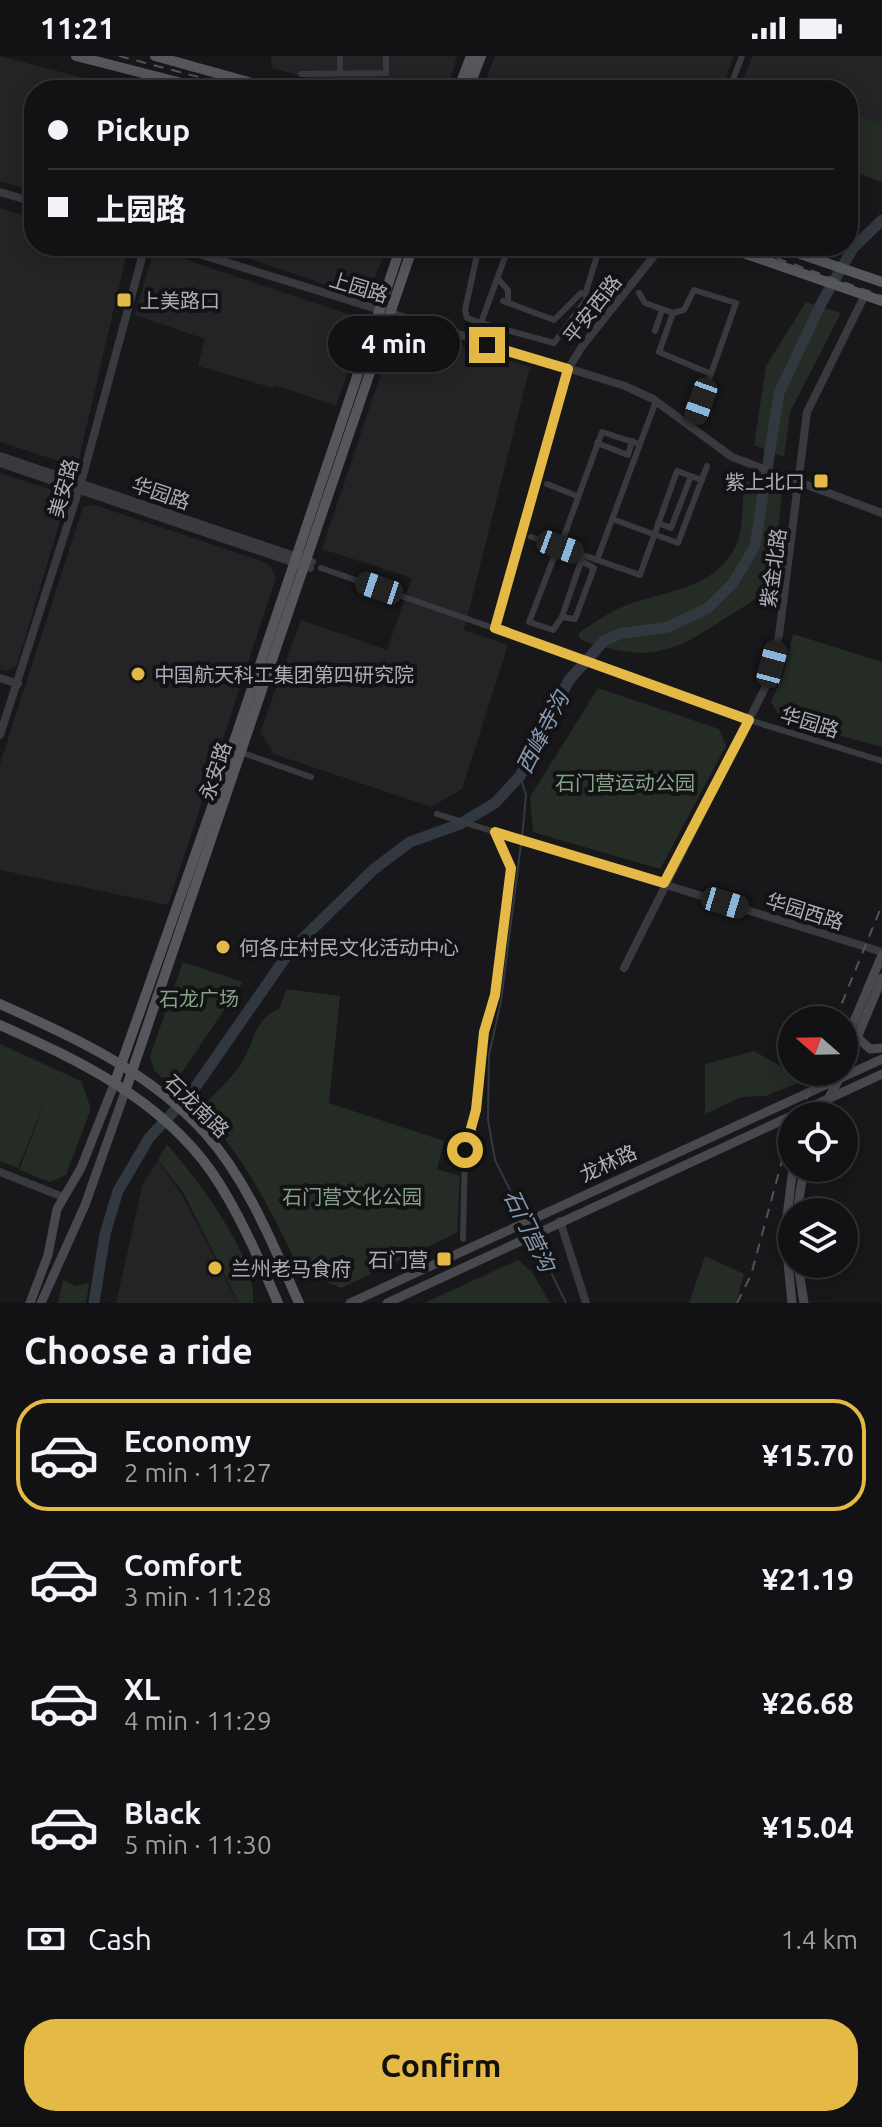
<!DOCTYPE html>
<meta charset="utf-8">
<style>
:root{--surface:#121214;--page:#1f2022;--text:#f1f3f6;--muted:#9c9ea0;--line:#313234;--accent:#e5b945}
body{margin:0;font-family:Ubuntu,"Noto Sans SC",sans-serif;background:var(--page);color:var(--text);height:100vh;display:flex;flex-direction:column;font-size:30px;white-space:nowrap}
*{box-sizing:border-box;margin:0}
p{font-size:26px;color:var(--muted)}
.icon{flex:none;width:44px;height:44px;fill:none;stroke:currentColor;stroke-width:2;stroke-linecap:round;stroke-linejoin:round}
.map{position:relative;height:1247px;overflow:hidden}
.sheet{display:flex;flex-direction:column;background:var(--surface);flex:1}
.sheet>*{flex:none}
.banner{position:absolute;left:24px;top:24px;width:834px;height:176px;border-radius:32px;box-shadow:0 4px 20px #0003,0 0 0 2px var(--line);display:grid;align-content:center;height:176px;padding:0 24px;background:var(--surface)}
.needle{width:52px;rotate:290deg}
.buttons{position:absolute;left:778px;top:950px;display:grid;gap:16px}
.buttons a{display:grid;place-items:center;width:80px;height:80px;border-radius:50%;background:var(--surface);box-shadow:0 4px 20px #0003,0 0 0 2px var(--line);font-size:40px}
.end{position:absolute;width:36px;height:36px;margin:-18px;border:10px solid #e5b945;background:#111;box-shadow:0 0 0 4px #111}
.from{border-radius:50%}
.bubble{position:absolute;height:56px;border-radius:28px;background:var(--surface);box-shadow:0 4px 20px #0003,0 0 0 2px var(--line);font-size:26px;font-weight:700;line-height:56px;text-align:center}
.car{position:absolute;width:24px;height:48px;margin:-24px -12px;border-radius:10px;box-shadow:0 0 6px 2px #0007;background:linear-gradient(#222 24%,#8ab4d8 0 40%,#222 0 76%,#8ab4d8 0 86%,#222 0)}
.banner b{display:flex;align-items:center;gap:28px;height:76px;font-size:30px}
.banner b+b{border-top:2px solid var(--line)}
.banner i{width:20px;height:20px;background:var(--text)}
ul{padding:0;list-style:none}
li{display:flex;align-items:center;gap:24px;height:112px;margin:0 16px 12px;padding:0 8px;border:4px solid transparent;border-radius:32px}
li div{flex:1}
li b{display:block;font-size:30px}
li em{font-style:normal;font-weight:700}
li.on{border-color:var(--accent)}
li>.icon{width:72px;height:72px;stroke-width:1.5}
h2{padding:0 24px;font-size:36px;line-height:96px}
.pay{display:flex;align-items:center;gap:20px;height:88px;padding:0 24px;font-size:30px}
.pay p{margin-inline-start:auto}
.cta{display:flex;gap:16px;margin-top:auto;padding:16px 24px}
.cta a{flex:1;height:92px;border-radius:32px;background:var(--accent);color:#111;font-size:32px;font-weight:700;line-height:92px;text-align:center}
.status{display:flex;justify-content:space-between;align-items:center;height:56px;padding:0 40px;background:var(--surface);direction:ltr}
.status svg{height:22px;fill:currentColor}
.map>svg:first-child{display:block}
.built{fill:#242427}
.green{fill:#242c25}
.lines{fill:none;stroke-linecap:round;stroke-linejoin:round}
.stream{stroke:#31383f;stroke-width:2}
.river{stroke:#31383f;stroke-width:11}
.minor{stroke:#393a3e;stroke-width:6}
.tertiary{stroke:#393a3e;stroke-width:8}
.secondary{stroke:#47494e;stroke-width:9}
.primary{stroke:#55575d;stroke-width:10}
.rail{stroke:#525459;stroke-width:2;stroke-dasharray:10 8;stroke-linecap:butt}
.route{stroke:#e5b945;stroke-width:10}
.poi-dot{fill:#e5b945;stroke:#131315;stroke-width:3}
.labels{text-anchor:middle;dominant-baseline:central;stroke-width:8;stroke-linejoin:round;paint-order:stroke}
.street-label{font-size:20px;fill:#abaeb8;stroke:#131315}
.poi-label{font-size:20px;fill:#abaeb8;stroke:#131315;text-anchor:start}
.park-label{font-size:20px;fill:#84a287;stroke:#131315}
.water-label{font-size:22px;font-style:italic;fill:#859ab1;stroke:#131315}
</style>
<div class="status"><b>11:21</b><svg viewBox="0 0 49 12"><path d="M0 12V9h3v3zM5 12V6h3v6zM10 12V3h3v9zM15 12V0h3v12zM26 1h20v11H26zM47 4h2v5h-2z"/></svg></div>
<div class="map">
<svg width="882" height="1247" viewBox="0 0 882 1247">
<rect width="100%" height="100%" fill="#18181a"/>
<g class="built">
<path d="M0 0 130 34H34V136L0 125Z"/>
<path d="M271 0H457L449 28 328 27 272 12Z"/>
<path d="M495 0H734L721 34H486L485 26Z"/>
<path d="M752 0H882V68L848 55V34H740Z"/>
<path d="M0 152 34 163V190L128 192 77 411 0 386Z"/>
<path d="M211 190H388L366 242Z"/>
<path d="M160 195 363 263 365 267 336 350 275 329 273 332 198 310 205 283 135 259 153 197Z"/>
<path d="M397 270 530 311 464 574 508 589 462 733 431 751 274 698 260 676 301 564 387 594 412 522 322 493Z"/>
<path d="M0 417 61 437 66 445 17 609 6 615 0 613Z"/>
<path d="M95 449 261 505 270 510 276 522 168 849 0 814V708L83 451Z"/>
<path d="M158 1105 182 1139 238 1247H116L143 1127Z"/>
</g>
<g class="green">
<path d="M848 55 882 68V126L848 114Z"/>
<path d="M806 246 841 257 790 356 784 401 754 389 766 310Z"/>
<path d="M744 424 782 438C777 471 781 510 759 539 751 548 734 556 724 563 668 601 644 605 581 584L578 578C597 564 615 552 638 545 676 534 720 528 737 487 744 470 742 443 744 424Z"/>
<path d="M793 578 882 606V691L782 664 771 646 783 619Z"/>
<path d="M598 632 719 673 726 690 660 813 533 776 530 741Z"/>
<path d="M183 906 243 926 172 1031 154 1014 150 1000Z"/>
<path d="M287 933 340 940 329 1047 444 1085 437 1113 460 1120 457 1177 341 1232 299 1214C273 1156 245 1105 204 1056V1049C215 1037 228 1026 238 1012 255 991 251 964 279 953Z"/>
<path d="M0 988 81 1025 91 1053 66 1119 50 1126 19 1114 50 1033 18 1112 0 1105Z"/>
<path d="M754 995 805 1024 766 1040 742 1041 705 1058V1008Z"/>
<path d="M167 1088C196 1122 258 1201 253 1247H239L184 1138 158 1104Z"/>
<path d="M705 1200 744 1218 736 1247H689Z"/>
<path d="M518 1204 532 1216 550 1247H424Z"/>
<path d="M63 1224 76 1230 89 1227 86 1247H58Z"/>
</g>
<g class="lines">
<g class="stream">
<path d="M520 720 526 739 522 782"/>
<path d="M521 788 501 945 489 999 488 1064 495 1104 525 1164"/>
<path d="M535 1184 566 1247"/>
</g>
<path class="river" d="M94 1247 105 1178 118 1135 149 1082 192 1036 290 895 374 813 410 786 460 768 495 747 520 720 569 624 604 585 619 578 668 571 708 552 733 527 755 490 779 337 822 246 853 192 882 164"/>
<g class="minor">
<path d="M340 17V0"/>
<path d="M301 18 386 17V0"/>
<path d="M729 34 742 0"/>
<path d="M479 190 465 254 467 262 481 267"/>
<path d="M509 190 481 267 554 287 589 240"/>
<path d="M808 200 816 190"/>
<path d="M498 223 508 234V247"/>
<path d="M639 237 645 247 673 257 659 296 711 318 691 372"/>
<path d="M585 239 600 190"/>
<path d="M503 245 554 264 581 237 614 250"/>
<path d="M673 257 684 254 694 234 736 247 711 318"/>
<path d="M655 275 662 254"/>
<path d="M597 387 628 399 632 385"/>
<path d="M639 388 602 376 560 491 640 519 677 415 702 424"/>
<path d="M547 428 577 440"/>
<path d="M612 463 678 487 707 410"/>
<path d="M658 467 671 472 691 420"/>
<path d="M531 481 556 489"/>
<path d="M561 483 529 566 553 574 562 561"/>
<path d="M580 498 581 505 594 512 575 563 562 561 581 505"/>
<path d="M597 504 656 345"/>
<path d="M321 512 568 598"/>
<path d="M749 664 882 705"/>
<path d="M240 696 311 721"/>
<path d="M437 758 534 788"/>
<path d="M463 1183 465 1091 472 1072 484 976 495 939 511 812 495 776"/>
</g>
<g class="tertiary">
<path d="M0 136 34 146"/>
<path d="M174 190 625 330 653 343 732 401 882 457"/>
<path d="M0 400 312 506"/>
<path d="M0 407 310 512"/>
<path d="M495 572 568 313 583 289 662 190"/>
<path d="M568 598 749 664"/>
<path d="M0 622 18 628"/>
<path d="M0 679 81 427 145 190"/>
<path d="M534 788 882 896"/>
<path d="M624 912 766 630 779 579 807 356 865 239"/>
<path d="M0 1116 63 1141"/>
<path d="M560 1165 586 1247"/>
</g>
<g class="secondary">
<path d="M858 982 870 993 882 992"/>
<path d="M844 989 882 899"/>
<path d="M844 1013 882 922"/>
<path d="M819 1060 839 1023"/>
<path d="M797 1156 804 1112"/>
<path d="M798 1208 804 1247"/>
<path d="M30 1247 48 1199 57 1153 81 1112 115 1026"/>
<path d="M41 1247 85 1149 126 1033"/>
<path d="M350 1247 882 1003"/>
<path d="M387 1247 882 1018"/>
<path d="M792 1247 785 1176 793 1112"/>
</g>
<g class="primary">
<path d="M76 0 209 34"/>
<path d="M155 0 277 34"/>
<path d="M458 34 471 0"/>
<path d="M468 34 481 0"/>
<path d="M723 190 882 245"/>
<path d="M777 190 882 226"/>
<path d="M0 948C74 981 150 1016 205 1077 248 1125 273 1189 299 1247"/>
<path d="M0 969C78 1004 159 1042 211 1115 238 1154 259 1203 278 1247"/>
<path d="M115 1026 212 751 401 190"/>
<path d="M126 1033 413 190"/>
</g>
<g class="rail">
<path d="M119 0 248 34"/>
<path d="M743 190 882 240"/>
<path d="M835 964 882 849"/>
<path d="M799 1060 818 1016"/>
<path d="M737 1247 751 1219 792 1068"/>
</g>
</g>
<g class="lines">
<path class="route" d="M465 1094 476 1054 484 976 495 939 511 812 495 776 664 827 749 664 495 572 568 313 487 289"/>
</g>
<g class="poi-dot">
<rect x="116" y="236" width="16" height="16" rx="4"/>
<rect x="813" y="417" width="16" height="16" rx="4"/>
<circle cx="138" cy="618" r="8"/>
<circle cx="223" cy="891" r="8"/>
<rect x="436" y="1195" width="16" height="16" rx="4"/>
<circle cx="215" cy="1212" r="8"/>
</g>
<g class="labels">
<g class="street-label">
<text transform="translate(359 231) rotate(17)">上园路</text>
<text transform="translate(592 253) rotate(-52)">平安西路</text>
<text transform="translate(63 432) rotate(-74)">美安路</text>
<text transform="translate(161 437) rotate(19)">华园路</text>
<text transform="translate(773 512) rotate(-82)">紫金北路</text>
<text transform="translate(810 666) rotate(17)">华园路</text>
<text transform="translate(215 715) rotate(-72)">永安路</text>
<text transform="translate(805 855) rotate(17)">华园西路</text>
<text transform="translate(197 1050) rotate(44)">石龙南路</text>
<text transform="translate(608 1107) rotate(-25)">龙林路</text>
</g>
<g class="poi-label">
<text x="140" y="244">上美路口</text>
<text x="805" y="425" text-anchor="end">紫上北口</text>
<text x="154" y="618">中国航天科工集团第四研究院</text>
<text x="239" y="891">何各庄村民文化活动中心</text>
<text x="428" y="1203" text-anchor="end">石门营</text>
<text x="231" y="1212">兰州老马食府</text>
</g>
<g class="park-label">
<text x="625" y="726">石门营运动公园</text>
<text x="199" y="942">石龙广场</text>
<text x="352" y="1140">石门营文化公园</text>
</g>
<g class="water-label">
<text transform="translate(542 676) rotate(-63)">西峰寺沟</text>
<text transform="translate(530 1174) rotate(64)">石门营沟</text>
</g>
</g>
</svg>
<div class="buttons">
<a><svg class="needle" viewBox="-14 -14 28 28"><path d="M0-13l5 13h-10z" fill="#e53935"/><path d="M0 13l5-13h-10z" fill="#9c9ea0"/></svg></a>
<a><svg class="icon" aria-label="locate" viewBox="0 0 24 24"><circle cx="12" cy="12" r="6"/><path d="M12 2v4M12 18v4M2 12h4M18 12h4"/></svg></a>
<a><svg class="icon" aria-label="layers" viewBox="0 0 24 24"><path d="M12 4l9 5-9 5-9-5zM3 14l9 5 9-5"/></svg></a>
</div>
<i class="end from" style="left:465px;top:1094px"></i>
<i class="end" style="left:487px;top:289px"></i>
<div class="bubble" style="left:328px;top:260px;width:132px">4 min</div>
<i class="car" style="left:701px;top:345px;rotate:200deg"></i>
<i class="car" style="left:560px;top:491px;rotate:110deg"></i>
<i class="car" style="left:379px;top:532px;rotate:289deg"></i>
<i class="car" style="left:772px;top:608px;rotate:15deg"></i>
<i class="car" style="left:725px;top:847px;rotate:107deg"></i>
<div class="banner">
<b><i class="from"></i>Pickup</b>
<b><i></i>上园路</b>
</div>
</div>
<section class="sheet">
<h2>Choose a ride</h2>
<ul>
<li class="on"><svg class="icon" aria-label="car" viewBox="0 0 24 24"><path d="M5 17H2v-5l4-1 3-4h7l3 4 3 1v5h-3M9 17h6M6 11h13"/><circle cx="7" cy="17" r="2"/><circle cx="17" cy="17" r="2"/></svg><div><b>Economy</b><p>2 min · 11:27</p></div><em>¥15.70</em></li>
<li><svg class="icon" aria-label="car" viewBox="0 0 24 24"><path d="M5 17H2v-5l4-1 3-4h7l3 4 3 1v5h-3M9 17h6M6 11h13"/><circle cx="7" cy="17" r="2"/><circle cx="17" cy="17" r="2"/></svg><div><b>Comfort</b><p>3 min · 11:28</p></div><em>¥21.19</em></li>
<li><svg class="icon" aria-label="car" viewBox="0 0 24 24"><path d="M5 17H2v-5l4-1 3-4h7l3 4 3 1v5h-3M9 17h6M6 11h13"/><circle cx="7" cy="17" r="2"/><circle cx="17" cy="17" r="2"/></svg><div><b>XL</b><p>4 min · 11:29</p></div><em>¥26.68</em></li>
<li><svg class="icon" aria-label="car" viewBox="0 0 24 24"><path d="M5 17H2v-5l4-1 3-4h7l3 4 3 1v5h-3M9 17h6M6 11h13"/><circle cx="7" cy="17" r="2"/><circle cx="17" cy="17" r="2"/></svg><div><b>Black</b><p>5 min · 11:30</p></div><em>¥15.04</em></li>
</ul>
<div class="pay"><svg class="icon" aria-label="cash" viewBox="0 0 24 24"><path d="M3 7h18v10H3z"/><circle cx="12" cy="12" r="2"/></svg>Cash<p>1.4 km</p></div>
<div class="cta"><a>Confirm</a></div>
</section>
